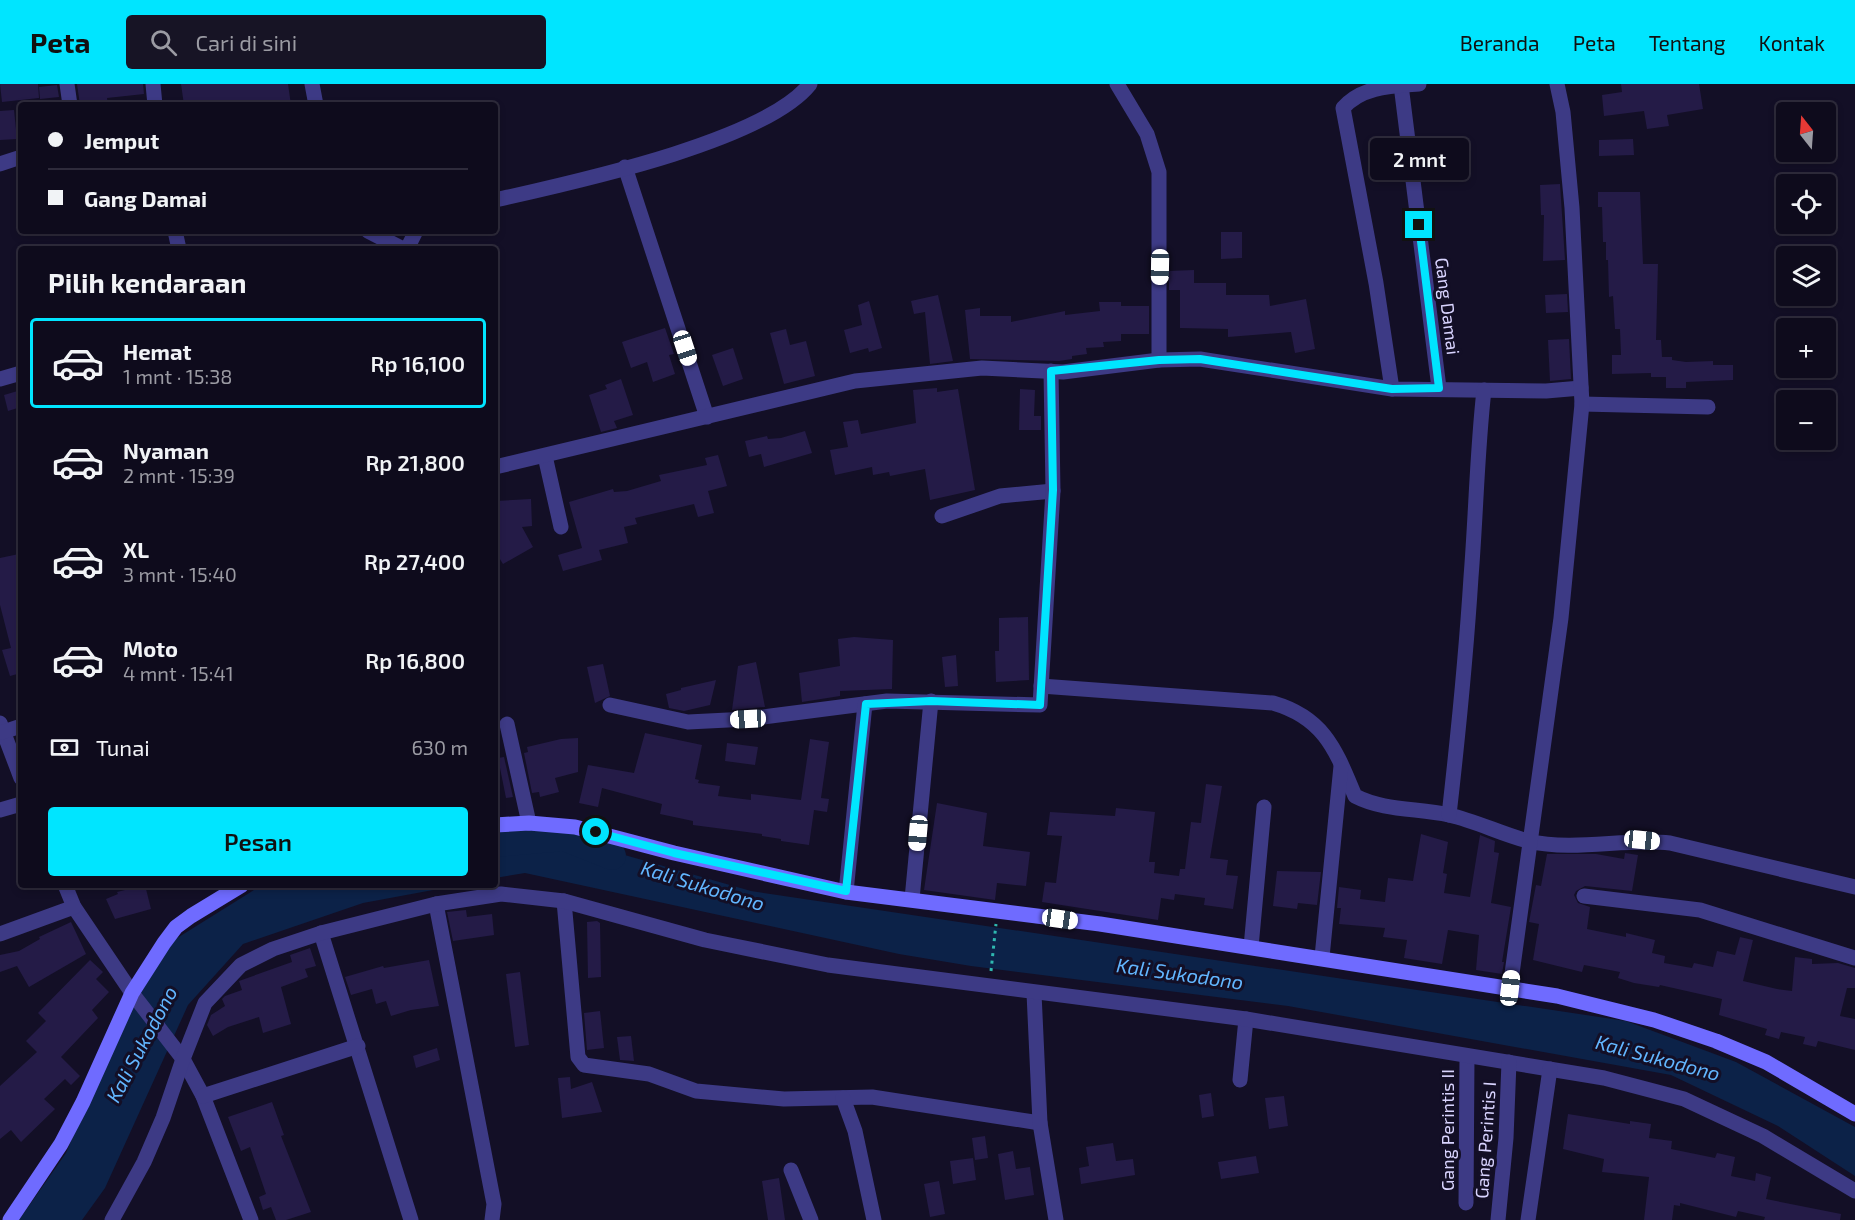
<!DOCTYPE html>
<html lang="id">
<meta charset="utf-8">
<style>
:root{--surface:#0e0b1c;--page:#171425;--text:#f1f3f6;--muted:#9b9ba3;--line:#2e2b3b;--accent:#00e5ff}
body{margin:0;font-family:"Exo 2",sans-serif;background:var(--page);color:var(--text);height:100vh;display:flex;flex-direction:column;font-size:22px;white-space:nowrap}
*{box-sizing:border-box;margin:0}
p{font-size:20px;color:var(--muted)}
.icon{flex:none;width:33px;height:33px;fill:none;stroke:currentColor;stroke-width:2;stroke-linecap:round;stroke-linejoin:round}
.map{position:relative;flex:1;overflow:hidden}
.panel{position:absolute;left:18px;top:162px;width:480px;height:642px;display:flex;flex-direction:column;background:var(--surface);border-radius:6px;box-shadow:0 3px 9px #0003,0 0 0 2px var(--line)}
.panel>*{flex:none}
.guide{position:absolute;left:18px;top:18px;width:480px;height:132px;border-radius:6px;box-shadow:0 3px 9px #0003,0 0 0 2px var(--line);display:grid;align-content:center;height:132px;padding:0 30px;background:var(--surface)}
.needle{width:39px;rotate:343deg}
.fabs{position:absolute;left:1776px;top:18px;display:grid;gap:12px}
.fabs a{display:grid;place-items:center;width:60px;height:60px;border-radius:6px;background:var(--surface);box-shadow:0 3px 9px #0003,0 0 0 2px var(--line);font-size:30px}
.end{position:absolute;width:27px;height:27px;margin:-14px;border:8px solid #00e5ff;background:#111;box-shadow:0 0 0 3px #111}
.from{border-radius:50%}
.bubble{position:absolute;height:42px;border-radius:6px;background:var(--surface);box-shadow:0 3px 9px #0003,0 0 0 2px var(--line);font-size:20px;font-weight:600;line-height:42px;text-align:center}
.car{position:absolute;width:18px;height:36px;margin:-18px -9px;border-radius:8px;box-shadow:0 0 4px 2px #0007;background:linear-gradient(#fff 24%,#345 0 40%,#fff 0 76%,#345 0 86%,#fff 0)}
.guide b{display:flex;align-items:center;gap:21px;height:57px;font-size:22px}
.guide b+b{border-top:2px solid var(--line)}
.guide i{width:15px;height:15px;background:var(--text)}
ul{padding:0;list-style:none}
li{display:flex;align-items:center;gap:18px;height:90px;margin:0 12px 9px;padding:0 18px;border:3px solid transparent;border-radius:6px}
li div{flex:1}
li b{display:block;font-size:22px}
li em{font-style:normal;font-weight:600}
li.on{border-color:var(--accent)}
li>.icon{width:54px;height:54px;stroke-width:1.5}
h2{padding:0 30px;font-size:27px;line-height:72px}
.pay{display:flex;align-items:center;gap:15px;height:66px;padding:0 30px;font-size:22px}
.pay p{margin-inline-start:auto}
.action{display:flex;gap:12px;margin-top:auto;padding:12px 30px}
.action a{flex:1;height:69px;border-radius:6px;background:var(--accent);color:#111;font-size:24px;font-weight:600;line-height:69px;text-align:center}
header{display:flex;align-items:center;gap:36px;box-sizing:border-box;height:84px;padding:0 30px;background:var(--accent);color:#111}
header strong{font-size:28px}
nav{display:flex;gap:33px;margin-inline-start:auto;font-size:21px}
.search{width:420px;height:54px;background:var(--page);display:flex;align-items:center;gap:15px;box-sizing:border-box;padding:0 21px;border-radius:6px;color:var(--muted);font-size:22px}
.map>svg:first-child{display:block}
.water{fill:#0c2248}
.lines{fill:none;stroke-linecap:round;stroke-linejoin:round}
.river{stroke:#0c2248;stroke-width:28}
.building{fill:#241b47}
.path{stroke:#2fb8b0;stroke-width:3;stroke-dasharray:3 4.5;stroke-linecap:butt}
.minor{stroke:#3d3a85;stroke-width:15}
.secondary{stroke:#6f6bff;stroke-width:15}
.route{stroke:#00e5ff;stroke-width:8}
.labels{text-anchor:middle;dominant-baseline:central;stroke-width:6;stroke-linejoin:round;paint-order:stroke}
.street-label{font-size:18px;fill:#d9d4ff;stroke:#130f26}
.water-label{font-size:20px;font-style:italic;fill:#62b6ff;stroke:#130f26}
</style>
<header>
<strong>Peta</strong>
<div class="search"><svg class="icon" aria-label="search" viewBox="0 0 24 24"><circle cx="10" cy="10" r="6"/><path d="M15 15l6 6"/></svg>Cari di sini</div>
<nav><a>Beranda</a><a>Peta</a><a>Tentang</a><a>Kontak</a></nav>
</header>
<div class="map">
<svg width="1855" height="1136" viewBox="0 0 1855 1136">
<rect width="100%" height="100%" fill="#130f26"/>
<g class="water">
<path d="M495 756 579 758 751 807 1626 937 1736 978 1855 1043V1092L1778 1042 1671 991 1288 922 971 882 899 870 525 789 495 794Z"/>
<path d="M262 801H460L363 819 243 860 188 921 105 1104 82 1136H19L66 1069 125 930 174 856Z"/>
</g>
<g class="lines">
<path class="river" d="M495 759 564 753 612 772"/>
</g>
<g class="building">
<path d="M0 0H38L39 14 2 18Z"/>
<path d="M77 0H143L144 10 107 14 108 21H80Z"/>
<path d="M181 0H288L291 21H184Z"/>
<path d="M1621 0H1699L1703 25 1667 31 1669 42 1647 45 1644 27 1604 32 1602 11 1622 8Z"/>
<path d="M57 1 59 13 40 15 39 3Z"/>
<path d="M14 26 17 55 0 56V27Z"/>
<path d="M1633 55 1634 71 1599 72V56Z"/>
<path d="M1560 100 1565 176 1543 177 1544 131H1541L1540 101Z"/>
<path d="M1598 108H1640L1643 180H1658L1656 256H1661L1662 273H1672V276L1686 278 1713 277V281H1733V296L1686 298V304H1666V293H1651V289L1612 290V271H1621L1620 245H1615L1613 212 1609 213 1608 176H1606V158H1603L1602 123H1598Z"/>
<path d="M1221 148H1242V174L1221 175Z"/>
<path d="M1194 186V199H1226V211H1269L1270 222 1306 215 1315 265 1295 269 1291 248 1228 253V245L1180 244V206H1169V187Z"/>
<path d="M1567 210 1568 228 1546 229 1545 211Z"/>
<path d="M938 211 953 277 930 280 925 228 914 230 911 217Z"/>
<path d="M869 217 882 264 869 268 868 264 850 269 844 246 862 241 858 221Z"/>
<path d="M1099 218H1121V222H1149V250H1121V257L1103 258 1104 263 1086 264 1087 270 1072 272V275L1059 277 970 275 965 226 980 224V232H1011V238L1065 227V231L1100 227Z"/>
<path d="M665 244 674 270 669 271 675 290 653 298 647 278 631 284 622 258Z"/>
<path d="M786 245 790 261 806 257 815 292 784 300 770 249Z"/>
<path d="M1569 255 1571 295 1550 297 1548 256Z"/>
<path d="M733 264 743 295 723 302 712 271Z"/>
<path d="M621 295 633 331 614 337 617 344 601 348 589 311 607 305 605 301Z"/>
<path d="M937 304V308L958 305 975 406 930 416 925 385 890 392 889 388 873 391 872 383 835 391 830 366 848 363 843 338 858 336 861 350 916 339 913 306Z"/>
<path d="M1020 305 1035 306 1034 332H1041V346H1019Z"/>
<path d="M21 306V323L8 327 4 311Z"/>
<path d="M805 347 812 369 764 383 761 370 749 373 745 357 767 352 768 355 781 354Z"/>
<path d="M718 371 727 402 708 407 714 429 698 433 694 420 635 434 637 440 624 443 628 459 599 466 602 476 563 487 558 471 582 464 569 418 613 405 614 408 627 407 661 397 659 391 707 381 705 374Z"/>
<path d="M531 415 532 442 522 443 533 463 503 480 498 472 496 417Z"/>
<path d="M19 470 21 478V589L10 592 2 566 11 564 0 521V474Z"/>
<path d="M1028 533 1029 596 996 598 995 567H999V534Z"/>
<path d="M854 553 893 556 892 605 840 607V612L802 618 799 589 840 582 838 555Z"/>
<path d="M956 571 958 602 945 603 942 573Z"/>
<path d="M756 578 765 623 732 626 738 582Z"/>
<path d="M603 580 610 612 595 619 587 583Z"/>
<path d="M716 596 710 621 684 627 669 624 666 610 681 606V604Z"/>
<path d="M645 649 702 661 695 695 699 696 698 699 720 702 718 712 751 716V710L801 716 810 655 829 658 821 714 829 715 827 728 814 726 809 761 781 757V755L762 752V750L693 741V737L660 730 662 720 602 704 598 723 579 719 588 681 634 689Z"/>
<path d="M578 654V688L555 694 559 708 540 713 539 708 532 709 524 669 528 668 527 663 561 655Z"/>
<path d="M727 659 758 663 755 681 725 677Z"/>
<path d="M504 673 513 713 506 714 498 674Z"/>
<path d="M1206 700 1222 702 1210 774 1228 776 1226 791 1238 792 1233 825 1204 821 1205 814 1175 810 1174 816 1161 814 1158 836 1042 818 1045 798 1056 799 1062 752 1047 751 1050 728 1115 732 1116 724 1155 728 1149 778H1155L1154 789 1179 792 1180 785H1185L1191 738 1201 739Z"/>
<path d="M937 719 987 729 983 762 1030 768 1026 802 997 799 995 816 924 806Z"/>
<path d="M1421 750 1448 758 1443 789 1447 790 1444 809 1470 813 1480 751 1495 757 1494 768 1499 769 1491 819 1511 823 1502 878H1504L1502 890 1476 886 1479 851 1448 846 1442 880 1404 874 1407 856 1383 853 1385 844 1339 840 1341 824H1337L1339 803 1361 806 1360 815 1385 818 1388 794 1413 797Z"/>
<path d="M1625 769 1638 771 1632 807 1585 802 1576 807 1574 811 1578 819 1590 823 1587 845 1626 853V849L1655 856 1652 869 1665 872 1664 879 1692 884 1694 879 1713 883 1717 867 1735 871 1740 853 1753 856 1743 897 1777 905 1792 907 1795 873 1812 875V880L1838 879 1855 884V904H1847L1840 932 1855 935V966L1818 957 1816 963 1803 960 1805 953 1781 948 1779 955 1765 951 1767 945 1719 931 1722 915 1660 901 1659 903 1634 899 1618 894 1620 888 1584 881 1582 888 1533 876 1539 840 1529 838 1536 801 1541 802 1547 770H1596L1624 775Z"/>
<path d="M1277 787 1321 788 1317 821 1298 819 1297 825 1273 822Z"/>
<path d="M145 801 151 825 115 835 106 815 118 810 117 808Z"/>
<path d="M466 826 467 833 492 830 494 851 453 857 447 828Z"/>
<path d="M597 837 600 839 601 893 588 894 587 838Z"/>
<path d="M71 838 86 870 29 903 17 882 0 888V871L19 867 40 855 39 853Z"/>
<path d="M310 864 316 882 305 885 308 893 281 903 291 940 263 949 259 933 228 943 213 952 207 941 211 931 225 922 222 915 225 912 242 906 239 897 292 878 290 871Z"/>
<path d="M90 876 103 888 96 895 109 908 92 926 98 934 61 973 80 992 71 1001 65 995 44 1015 55 1025 21 1058 11 1046 0 1055V1002L37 968 26 957 46 937 38 929Z"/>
<path d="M429 876 439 922 411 926 391 932 386 917 376 920 372 905 351 911 345 893 383 882 384 884Z"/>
<path d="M520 888 529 961 515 963 506 890Z"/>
<path d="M600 927 604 964 587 966 584 929Z"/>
<path d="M631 952 634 977 620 976 617 953Z"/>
<path d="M437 964 440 976 416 984 413 972Z"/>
<path d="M570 993 571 1005 592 998 602 1028 562 1034 558 994Z"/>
<path d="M1211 1009 1214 1032 1202 1034 1199 1011Z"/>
<path d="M1284 1012 1288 1042 1269 1045 1265 1014Z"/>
<path d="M272 1018 284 1051 281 1052 311 1128 286 1136H276L271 1123 263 1126 259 1113 266 1110 250 1063 241 1067 228 1033Z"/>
<path d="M1568 1030 1630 1040V1037L1651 1040 1649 1054 1672 1057 1671 1065 1715 1074 1717 1069 1735 1073 1731 1092 1755 1097 1756 1089 1771 1093 1766 1115 1841 1130 1840 1136H1764L1765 1133 1738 1127 1736 1133 1680 1119V1122L1674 1121 1672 1136H1644L1649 1093 1602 1088 1604 1075 1563 1065Z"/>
<path d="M985 1052 988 1074 975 1076 972 1054Z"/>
<path d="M1113 1059 1116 1077 1133 1075 1135 1091 1081 1100 1079 1084 1089 1082 1086 1063Z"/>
<path d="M1013 1067 1016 1085 1030 1083 1034 1111 1005 1116 998 1070Z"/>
<path d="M1256 1072 1259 1089 1221 1095 1218 1078Z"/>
<path d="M973 1074 976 1096 953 1100 950 1077Z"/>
<path d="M779 1094 785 1136H768L762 1097Z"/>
<path d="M939 1097 945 1130 930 1133 924 1100Z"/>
</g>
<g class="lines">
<path class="path" d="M991 887 996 840"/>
<g class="minor">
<path d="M67 0 70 21"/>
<path d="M153 0 155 21"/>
<path d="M312 0 316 21"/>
<path d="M1117 0 1147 50 1159 88V276"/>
<path d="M1401 1 1439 304"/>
<path d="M0 80 21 73"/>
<path d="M625 83 707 333"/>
<path d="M495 116C570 99 764 58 810 0"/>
<path d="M175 147 179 165"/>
<path d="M368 147 403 165"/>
<path d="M407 165 416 147"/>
<path d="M0 295 21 289"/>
<path d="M1392 305 1376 199 1343 24C1362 2 1393 2 1419 0"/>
<path d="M1582 320 1708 323"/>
<path d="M545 372 561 443"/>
<path d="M495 383 855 297 982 284 1063 288 1159 276 1200 275 1392 305 1546 307 1581 304"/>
<path d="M942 432 1000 412 1053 407"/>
<path d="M1041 602 1273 619C1325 634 1336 667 1355 712 1384 727 1418 724 1449 731 1476 737 1501 750 1528 757 1575 768 1624 754 1670 759L1855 803"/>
<path d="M610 621 688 638 748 635 887 617 1040 621 1053 407 1051 287"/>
<path d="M0 639 21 694"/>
<path d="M507 640 529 739"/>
<path d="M3 648 21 642"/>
<path d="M0 726 21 720"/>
<path d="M1449 731C1458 652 1466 573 1471 493 1476 431 1477 368 1484 306"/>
<path d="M65 801 74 823 132 909 183 975 203 1012 251 1136"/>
<path d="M846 808 865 620"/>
<path d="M1584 812 1700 826 1855 874"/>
<path d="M912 815 931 617"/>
<path d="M564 817 578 973 584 981 649 990 696 1007 784 1015 872 1013 1040 1039"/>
<path d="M436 820 494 1120 492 1136"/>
<path d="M321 849 411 1136"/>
<path d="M0 850 74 823"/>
<path d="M1251 863 1264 723"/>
<path d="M1322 873 1341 682"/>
<path d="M1510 904 1561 534 1582 320 1572 124 1563 28 1557 0"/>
<path d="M1034 909 1040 1039 1056 1136"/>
<path d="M1240 996 1246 935"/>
<path d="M203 1012 358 962"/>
<path d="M843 1014 855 1047 874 1136"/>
<path d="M791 1086 811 1136"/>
<path d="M1466 1119 1467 972"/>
<path d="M112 1136 144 1078 163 1034 183 975 205 919 241 881 273 865 321 849 436 820 501 810 564 817 705 856 828 881 1246 935 1604 994 1684 1015 1763 1052 1855 1107"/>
<path d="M1498 1136 1506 1054 1509 978"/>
<path d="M1528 1136 1550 985"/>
</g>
<g class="secondary">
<path d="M495 741 529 739 575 743 674 769 846 808 1100 840 1557 912 1654 936 1716 957 1766 978 1855 1030"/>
<path d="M10 1136 61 1060 83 1018 132 909 164 859 176 843 191 832 242 801"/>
</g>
</g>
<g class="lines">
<path class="route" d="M596 748 674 769 846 807 866 620 931 617 1040 621 1053 406 1051 287 1159 276 1200 275 1392 305 1439 304 1419 141"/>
</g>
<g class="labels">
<g class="street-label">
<text transform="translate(1448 222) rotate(83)">Gang Damai</text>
<text transform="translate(1447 1046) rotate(-90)">Gang Perintis II</text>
<text transform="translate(1485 1056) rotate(-86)">Gang Perintis I</text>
</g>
<g class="water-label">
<text transform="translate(703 801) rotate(17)">Kali Sukodono</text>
<text transform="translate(1180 889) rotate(8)">Kali Sukodono</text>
<text transform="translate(141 960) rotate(-62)">Kali Sukodono</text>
<text transform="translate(1658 973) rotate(15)">Kali Sukodono</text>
</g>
</g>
</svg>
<div class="fabs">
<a><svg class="needle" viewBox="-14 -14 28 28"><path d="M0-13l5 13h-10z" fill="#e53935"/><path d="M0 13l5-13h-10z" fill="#9b9ba3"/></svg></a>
<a><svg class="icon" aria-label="locate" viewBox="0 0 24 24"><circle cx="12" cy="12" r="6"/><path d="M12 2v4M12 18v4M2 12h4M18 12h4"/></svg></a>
<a><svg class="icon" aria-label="layers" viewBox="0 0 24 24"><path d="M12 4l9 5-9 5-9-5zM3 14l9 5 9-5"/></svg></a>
<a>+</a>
<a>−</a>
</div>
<i class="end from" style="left:596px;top:748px"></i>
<i class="end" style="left:1419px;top:141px"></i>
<div class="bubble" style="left:1370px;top:54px;width:99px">2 mnt</div>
<i class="car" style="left:1160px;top:183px;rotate:181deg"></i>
<i class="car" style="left:685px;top:264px;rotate:162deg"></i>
<i class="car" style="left:748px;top:635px;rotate:267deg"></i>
<i class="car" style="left:918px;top:749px;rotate:185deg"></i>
<i class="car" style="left:1642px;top:756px;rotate:96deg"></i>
<i class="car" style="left:1060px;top:835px;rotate:98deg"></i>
<i class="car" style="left:1510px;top:904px;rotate:7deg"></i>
<div class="guide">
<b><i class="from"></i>Jemput</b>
<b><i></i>Gang Damai</b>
</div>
<section class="panel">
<h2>Pilih kendaraan</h2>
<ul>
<li class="on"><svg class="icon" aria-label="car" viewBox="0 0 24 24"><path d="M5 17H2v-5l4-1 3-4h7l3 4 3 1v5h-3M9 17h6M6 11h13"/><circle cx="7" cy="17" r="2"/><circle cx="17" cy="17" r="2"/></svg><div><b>Hemat</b><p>1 mnt · 15:38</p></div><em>Rp 16,100</em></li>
<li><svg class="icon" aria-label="car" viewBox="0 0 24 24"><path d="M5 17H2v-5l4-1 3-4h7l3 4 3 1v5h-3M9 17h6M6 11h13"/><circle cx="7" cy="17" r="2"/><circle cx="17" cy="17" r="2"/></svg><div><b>Nyaman</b><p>2 mnt · 15:39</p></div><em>Rp 21,800</em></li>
<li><svg class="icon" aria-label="car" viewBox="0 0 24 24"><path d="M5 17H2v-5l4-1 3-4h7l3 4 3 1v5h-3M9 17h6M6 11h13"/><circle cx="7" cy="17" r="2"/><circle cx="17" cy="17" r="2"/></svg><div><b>XL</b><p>3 mnt · 15:40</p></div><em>Rp 27,400</em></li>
<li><svg class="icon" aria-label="car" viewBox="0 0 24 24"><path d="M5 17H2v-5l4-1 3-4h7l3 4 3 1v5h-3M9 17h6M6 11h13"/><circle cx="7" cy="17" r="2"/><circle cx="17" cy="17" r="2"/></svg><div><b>Moto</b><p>4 mnt · 15:41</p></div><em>Rp 16,800</em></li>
</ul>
<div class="pay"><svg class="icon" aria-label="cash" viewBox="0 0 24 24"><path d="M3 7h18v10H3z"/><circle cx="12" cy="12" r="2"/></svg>Tunai<p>630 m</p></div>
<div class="action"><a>Pesan</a></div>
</section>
</div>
